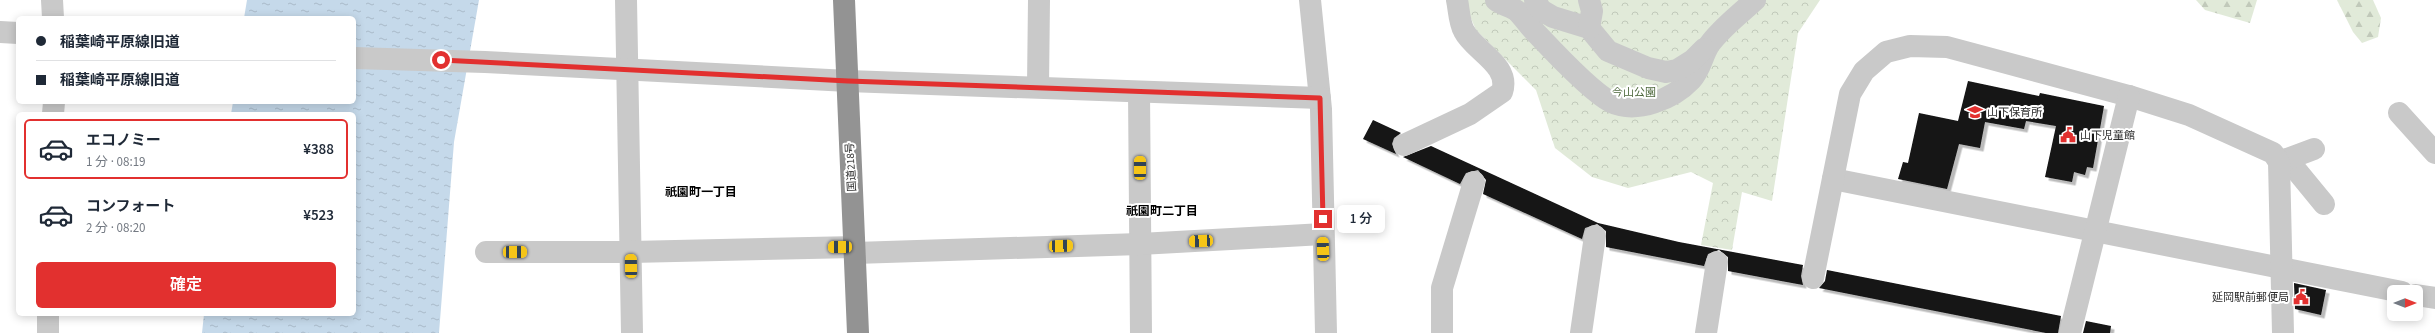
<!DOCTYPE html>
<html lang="ja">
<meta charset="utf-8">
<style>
:root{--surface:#fff;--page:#f2f2f3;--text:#1f2937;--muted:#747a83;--line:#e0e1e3;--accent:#e2302f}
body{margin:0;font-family:"Source Sans 3","Noto Sans JP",sans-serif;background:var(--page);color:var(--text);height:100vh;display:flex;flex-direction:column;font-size:15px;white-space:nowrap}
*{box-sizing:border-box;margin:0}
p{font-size:13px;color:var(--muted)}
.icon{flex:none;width:22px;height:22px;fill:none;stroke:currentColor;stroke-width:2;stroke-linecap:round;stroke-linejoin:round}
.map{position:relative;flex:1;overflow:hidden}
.panel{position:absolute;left:16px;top:112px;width:340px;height:204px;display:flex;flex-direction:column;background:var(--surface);border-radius:6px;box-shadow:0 2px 10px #0003}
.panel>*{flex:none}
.hud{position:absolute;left:16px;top:16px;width:340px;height:88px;border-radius:6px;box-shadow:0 2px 10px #0003;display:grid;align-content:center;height:88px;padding:0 20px;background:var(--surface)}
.needle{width:26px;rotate:90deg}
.fabs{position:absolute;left:2387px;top:285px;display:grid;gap:8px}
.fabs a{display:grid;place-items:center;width:36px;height:36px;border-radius:6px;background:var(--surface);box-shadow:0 2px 10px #0003;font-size:20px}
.end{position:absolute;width:18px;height:18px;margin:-9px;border:5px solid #e2302f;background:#fff;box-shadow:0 0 0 2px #fff}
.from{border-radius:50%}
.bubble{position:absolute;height:28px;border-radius:6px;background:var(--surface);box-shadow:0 2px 10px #0003;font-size:13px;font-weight:600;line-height:28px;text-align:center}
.car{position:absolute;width:12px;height:24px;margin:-12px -6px;border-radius:5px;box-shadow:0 0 3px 1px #0007;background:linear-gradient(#f5c518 24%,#345 0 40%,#f5c518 0 76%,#345 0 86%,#f5c518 0)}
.hud b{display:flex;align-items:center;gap:14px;height:38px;font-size:15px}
.hud b+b{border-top:1px solid var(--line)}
.hud i{width:10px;height:10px;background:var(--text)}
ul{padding:7px 0 0;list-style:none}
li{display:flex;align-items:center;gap:12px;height:60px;margin:0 8px 6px;padding:0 12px;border:2px solid transparent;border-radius:6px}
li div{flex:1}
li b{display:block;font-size:15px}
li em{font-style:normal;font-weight:600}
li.on{border-color:var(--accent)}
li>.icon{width:36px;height:36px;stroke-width:1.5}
.action{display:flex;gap:8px;margin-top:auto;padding:8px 20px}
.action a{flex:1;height:46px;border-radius:6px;background:var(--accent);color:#fff;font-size:16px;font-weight:600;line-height:46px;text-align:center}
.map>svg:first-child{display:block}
.forest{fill:url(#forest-firs)}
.park{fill:url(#park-crowns)}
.water{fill:url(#water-ripples)}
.building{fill:#131313;filter:url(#shadow)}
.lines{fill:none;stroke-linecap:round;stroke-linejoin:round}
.minor{stroke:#c9c9c9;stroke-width:22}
.highway{stroke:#939393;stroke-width:22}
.route{stroke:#e2302f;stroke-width:5}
.labels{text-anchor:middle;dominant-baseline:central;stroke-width:4;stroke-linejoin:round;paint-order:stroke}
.park-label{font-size:11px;fill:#4c673b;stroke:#fff}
.poi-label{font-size:11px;fill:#2c2c2c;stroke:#fff;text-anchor:start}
.street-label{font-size:11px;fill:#2c2c2c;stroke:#fff}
.neighbourhood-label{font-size:12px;font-weight:bold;fill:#000;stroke:#fff}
</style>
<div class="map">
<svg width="2435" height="333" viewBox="0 0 2435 333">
<defs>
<pattern id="forest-firs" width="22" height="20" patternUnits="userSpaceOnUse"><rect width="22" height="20" fill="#e1ead9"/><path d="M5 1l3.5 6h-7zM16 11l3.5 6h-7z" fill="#c1c9ba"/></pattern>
<pattern id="park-crowns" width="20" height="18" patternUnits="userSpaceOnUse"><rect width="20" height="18" fill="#e1ead9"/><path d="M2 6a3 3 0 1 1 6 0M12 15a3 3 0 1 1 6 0" fill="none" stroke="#c1c9ba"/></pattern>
<pattern id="water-ripples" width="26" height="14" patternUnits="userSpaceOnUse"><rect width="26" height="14" fill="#c5d9ea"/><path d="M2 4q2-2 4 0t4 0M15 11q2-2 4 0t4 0" fill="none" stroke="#a9bac9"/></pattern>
<filter id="shadow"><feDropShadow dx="3.5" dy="3.5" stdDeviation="0" flood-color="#0004"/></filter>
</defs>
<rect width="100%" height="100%" fill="#fff"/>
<g class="forest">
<path d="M2196 0H2257L2250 23 2205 10Z"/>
<path d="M2337 0H2373L2381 18 2378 37 2362 43 2353 32Z"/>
</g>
<path class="park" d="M1463 0H1820L1798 33 1772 201 1742 192 1732 250 1701 245 1713 183 1691 172 1628 188 1592 177 1555 148 1536 90 1476 30Z"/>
<path class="water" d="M247 0H479L454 142 439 333H202L204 314H354V114H231L233 102H354V18H244Z"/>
<g class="building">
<path d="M1968 81 2039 96 2040 93 2104 106 2093 168 2087 167 2085 175 2074 172 2072 182 2045 177 2056 126 2026 121 2024 129 1985 122 1980 148 1959 144 1947 189 1898 179 1903 162 1908 163 1919 113 1958 121Z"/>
<path d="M1373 120 1401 133 1394 138 1392 144 1396 154 1363 139Z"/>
<path d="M1431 146 1598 223 1679 242 1803 265 1801 276 1803 285 1728 271V257L1719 250 1708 254 1704 266 1606 247V231L1597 224 1585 228 1582 239 1483 194 1486 180 1478 170 1466 173 1460 184 1403 157Z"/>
<path d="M1827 270 2061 316 2058 333H2046L1819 288 1825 281Z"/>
<path d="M2294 283 2326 290 2321 315 2295 309Z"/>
<path d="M2086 321 2111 326 2110 333H2083Z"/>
</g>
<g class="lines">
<g class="minor">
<path d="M52 0 53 18"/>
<path d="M626 0 632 333"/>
<path d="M1310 0 1321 109 1326 333"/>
<path d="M1496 0C1502 5 1512 7 1517 11 1524 18 1530 27 1537 34 1553 51 1591 92 1611 102 1637 114 1673 99 1691 80 1701 69 1702 56 1709 45 1721 28 1740 14 1755 0"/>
<path d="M1535 0 1541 10 1553 17 1589 28 1608 51 1648 68 1666 72 1677 70 1693 60 1704 49"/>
<path d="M1589 0 1592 11 1589 28"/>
<path d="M0 32 18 33"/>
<path d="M354 58 485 62 848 81 1320 98"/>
<path d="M1038 86 1039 0"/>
<path d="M1139 92 1141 333"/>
<path d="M2399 113 2435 153"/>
<path d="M53 114 54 102"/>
<path d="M1404 145 1470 114 1502 92C1511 65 1474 51 1464 31 1459 22 1459 9 1457 0"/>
<path d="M2287 159 2324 204"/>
<path d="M2279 162 2314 149"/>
<path d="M1833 179 2402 292"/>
<path d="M486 252H631L855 247"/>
<path d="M855 253 1140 244 1323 234"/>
<path d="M1813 278 1850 94 1864 71 1886 52 1910 46 1947 47 2129 96 2189 115 2273 153 2279 162 2283 333"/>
<path d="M2416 295 2435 298"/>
<path d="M48 333V314"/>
<path d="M1442 333V288L1474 182"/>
<path d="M1581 333 1595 236"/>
<path d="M1706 333 1717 262"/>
<path d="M2070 333 2129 96"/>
</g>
<path class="highway" d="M844 0 858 333"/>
</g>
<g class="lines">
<path class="route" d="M441 60 848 81 1320 98 1323 219"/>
</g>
<defs>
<symbol id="school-bare" viewBox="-9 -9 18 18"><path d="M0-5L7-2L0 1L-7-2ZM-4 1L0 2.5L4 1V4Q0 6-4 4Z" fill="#e2302f" stroke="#fff" stroke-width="2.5" paint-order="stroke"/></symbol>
<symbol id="civic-bare" viewBox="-9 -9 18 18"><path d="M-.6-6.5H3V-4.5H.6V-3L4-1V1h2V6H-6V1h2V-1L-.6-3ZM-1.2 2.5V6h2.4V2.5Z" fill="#e2302f" stroke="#fff" stroke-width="2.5" paint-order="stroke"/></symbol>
</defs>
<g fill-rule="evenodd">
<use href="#school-bare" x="1964" y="101" width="22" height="22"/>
<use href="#civic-bare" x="2057" y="124" width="22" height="22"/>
<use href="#civic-bare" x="2290" y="286" width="22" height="22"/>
</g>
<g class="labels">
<g class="park-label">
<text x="1634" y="92">今山公園</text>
</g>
<g class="poi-label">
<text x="1987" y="112">山下保育所</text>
<text x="2080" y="135">山下児童館</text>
<text x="2289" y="297" text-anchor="end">延岡駅前郵便局</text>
</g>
<g class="street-label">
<text transform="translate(851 167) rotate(-93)">国道218号</text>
</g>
<g class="neighbourhood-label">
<text x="701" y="192">祇園町一丁目</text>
<text x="1162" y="211">祇園町二丁目</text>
</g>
</g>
</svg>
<div class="fabs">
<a><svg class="needle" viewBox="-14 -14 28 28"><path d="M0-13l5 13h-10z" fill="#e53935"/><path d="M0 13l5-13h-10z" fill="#747a83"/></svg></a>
</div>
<i class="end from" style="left:441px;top:60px"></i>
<i class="end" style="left:1323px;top:219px"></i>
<div class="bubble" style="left:1337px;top:205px;width:48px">1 分</div>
<i class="car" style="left:1140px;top:168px;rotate:0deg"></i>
<i class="car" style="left:1201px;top:241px;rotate:267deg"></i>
<i class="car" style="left:1061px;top:246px;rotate:88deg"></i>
<i class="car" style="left:840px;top:247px;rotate:269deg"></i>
<i class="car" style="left:1323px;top:249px;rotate:358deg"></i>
<i class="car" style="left:515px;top:252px;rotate:90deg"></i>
<i class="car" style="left:631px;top:266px;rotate:359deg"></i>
<div class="hud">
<b><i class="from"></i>稲葉崎平原線旧道</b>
<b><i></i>稲葉崎平原線旧道</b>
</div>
<section class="panel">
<ul>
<li class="on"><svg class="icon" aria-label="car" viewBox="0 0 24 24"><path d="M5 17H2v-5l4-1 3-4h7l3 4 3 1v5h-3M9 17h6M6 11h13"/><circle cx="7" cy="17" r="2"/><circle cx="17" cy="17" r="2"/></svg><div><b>エコノミー</b><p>1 分 · 08:19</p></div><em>¥388</em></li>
<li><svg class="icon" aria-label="car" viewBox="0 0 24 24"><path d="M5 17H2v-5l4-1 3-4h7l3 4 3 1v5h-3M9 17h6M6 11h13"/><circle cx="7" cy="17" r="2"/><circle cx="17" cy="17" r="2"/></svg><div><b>コンフォート</b><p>2 分 · 08:20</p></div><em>¥523</em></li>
</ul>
<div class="action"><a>確定</a></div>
</section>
</div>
